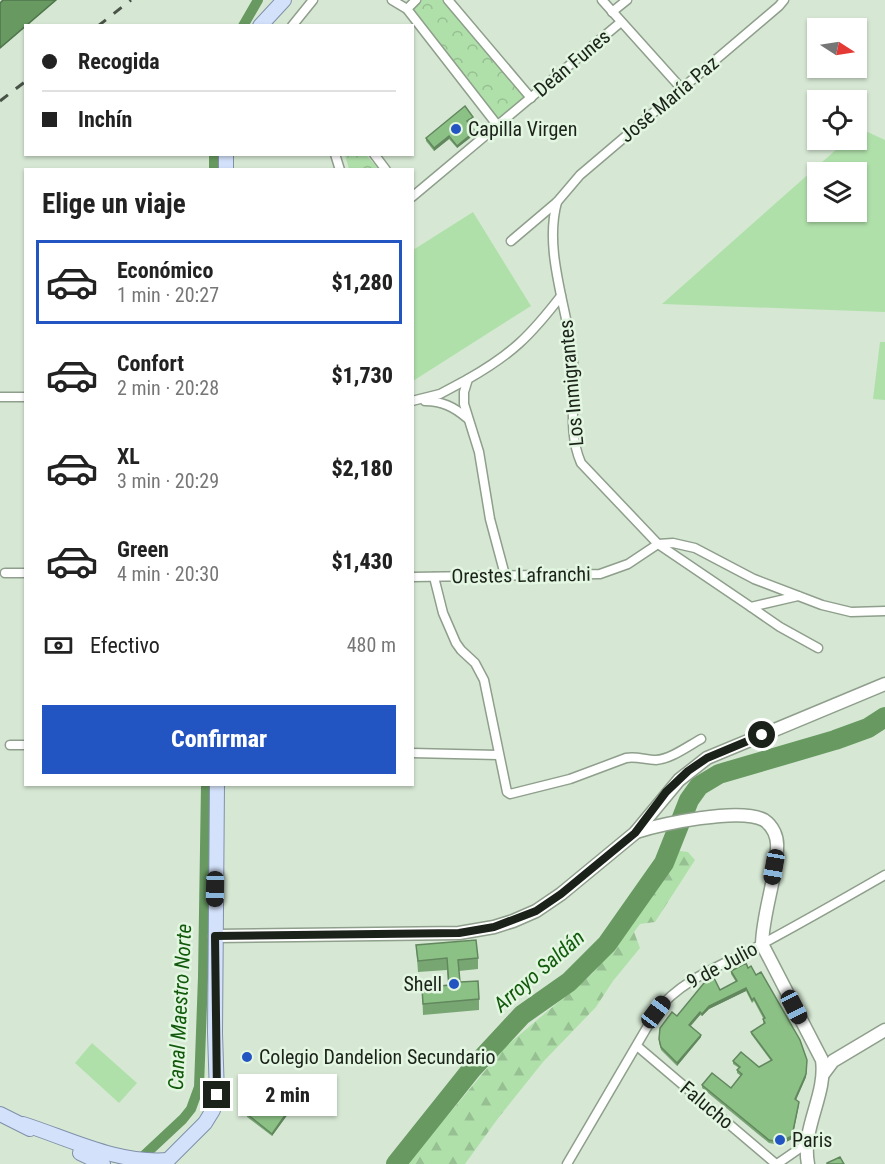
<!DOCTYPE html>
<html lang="es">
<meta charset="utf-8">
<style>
:root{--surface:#fff;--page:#f6f6f6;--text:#222;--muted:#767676;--line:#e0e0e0;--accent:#2255c2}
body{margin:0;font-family:"Roboto Condensed",sans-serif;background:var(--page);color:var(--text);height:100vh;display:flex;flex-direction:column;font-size:22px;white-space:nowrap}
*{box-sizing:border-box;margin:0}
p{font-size:20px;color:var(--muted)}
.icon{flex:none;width:33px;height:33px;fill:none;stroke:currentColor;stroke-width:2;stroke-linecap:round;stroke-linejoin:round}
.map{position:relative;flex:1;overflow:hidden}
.side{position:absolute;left:24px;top:168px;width:390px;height:618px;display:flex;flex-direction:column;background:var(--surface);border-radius:0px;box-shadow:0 2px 4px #0004}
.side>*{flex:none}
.hud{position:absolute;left:24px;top:24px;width:390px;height:132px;border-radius:0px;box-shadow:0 2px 4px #0004;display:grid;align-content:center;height:132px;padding:0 18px;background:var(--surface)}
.needle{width:39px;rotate:102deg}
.tools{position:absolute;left:807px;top:18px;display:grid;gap:12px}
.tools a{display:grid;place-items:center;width:60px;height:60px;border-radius:0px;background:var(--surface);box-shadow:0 2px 4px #0004;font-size:30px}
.end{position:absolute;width:27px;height:27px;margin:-14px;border:8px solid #1b221a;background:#fff;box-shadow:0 0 0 3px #fff}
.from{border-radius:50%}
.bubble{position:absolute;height:42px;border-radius:0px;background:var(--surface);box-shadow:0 2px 4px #0004;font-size:20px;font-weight:800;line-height:42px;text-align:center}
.car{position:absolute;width:18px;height:36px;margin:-18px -9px;border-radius:8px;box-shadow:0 0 4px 2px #0007;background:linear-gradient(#222 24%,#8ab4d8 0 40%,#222 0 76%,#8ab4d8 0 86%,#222 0)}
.hud b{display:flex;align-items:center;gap:21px;height:57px;font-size:22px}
.hud b+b{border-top:2px solid var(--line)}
.hud i{width:15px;height:15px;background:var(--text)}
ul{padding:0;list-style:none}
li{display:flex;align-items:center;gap:18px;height:84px;margin:0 12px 9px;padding:0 6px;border:3px solid transparent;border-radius:0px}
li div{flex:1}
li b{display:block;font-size:22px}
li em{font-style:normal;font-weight:800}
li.on{border-color:var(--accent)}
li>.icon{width:54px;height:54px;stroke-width:1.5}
h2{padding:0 18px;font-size:27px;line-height:72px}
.pay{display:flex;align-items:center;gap:15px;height:66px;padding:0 18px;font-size:22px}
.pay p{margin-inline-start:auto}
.cta{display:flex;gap:12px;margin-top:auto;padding:12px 18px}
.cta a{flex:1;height:69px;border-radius:0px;background:var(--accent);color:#fff;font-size:24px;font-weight:800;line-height:69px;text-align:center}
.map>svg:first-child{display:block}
.grass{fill:#b0e0aa;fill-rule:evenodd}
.forest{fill:url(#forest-firs)}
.park{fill:url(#park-crowns)}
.water{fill:#679961;stroke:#50754c;stroke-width:1.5}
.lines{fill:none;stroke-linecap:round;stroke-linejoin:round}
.canal{stroke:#679961;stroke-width:10}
.river{stroke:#679961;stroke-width:20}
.street-casing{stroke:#8e9f8b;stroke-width:11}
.secondary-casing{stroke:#8e9f8b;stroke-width:15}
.primary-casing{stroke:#8091a9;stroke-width:16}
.street{stroke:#fff;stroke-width:8}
.secondary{stroke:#fff;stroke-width:12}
.primary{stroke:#d3e1fa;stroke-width:14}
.rail{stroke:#495348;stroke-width:3;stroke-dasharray:10 10;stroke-linecap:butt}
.wall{fill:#78a673}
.shaded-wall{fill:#62875e}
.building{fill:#8cc186;stroke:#62875e;stroke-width:1.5}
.route{stroke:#1b221a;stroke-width:8}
.poi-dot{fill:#2255c2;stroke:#e3f6e1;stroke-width:2}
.labels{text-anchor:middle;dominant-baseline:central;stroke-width:5;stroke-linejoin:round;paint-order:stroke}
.street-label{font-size:20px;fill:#1b221a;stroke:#e3f6e1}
.poi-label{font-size:20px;fill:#1b221a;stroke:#e3f6e1;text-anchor:start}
.water-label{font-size:21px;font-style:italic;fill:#115a0b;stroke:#e3f6e1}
</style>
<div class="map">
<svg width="885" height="1164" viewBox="0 0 885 1164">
<defs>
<pattern id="forest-firs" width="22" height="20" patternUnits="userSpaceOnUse" patternTransform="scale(1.5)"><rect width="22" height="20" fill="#b0e0aa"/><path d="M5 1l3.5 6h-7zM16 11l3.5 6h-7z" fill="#97c092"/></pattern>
<pattern id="park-crowns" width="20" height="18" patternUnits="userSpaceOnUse" patternTransform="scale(1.5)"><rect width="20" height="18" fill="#b0e0aa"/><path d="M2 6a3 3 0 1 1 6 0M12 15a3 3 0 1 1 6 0" fill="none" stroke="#97c092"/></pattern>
</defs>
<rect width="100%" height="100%" fill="#d6e8d4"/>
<g class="grass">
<path d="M859 128 885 140V312L662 304 847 140H856L857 131ZM818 172H856V212H818Z"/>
<path d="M473 212 531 306 413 381V250Z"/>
<path d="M880 342H885V400L873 399Z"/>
<path d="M92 1043 137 1083 119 1103 75 1063Z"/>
</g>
<path class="forest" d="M673 850 688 852 695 860 655 922 640 924 634 932 640 948 613 981 596 1007 543 1062 499 1117 465 1164H407L505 1047 593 973Z"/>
<g class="park">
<path d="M416 0H448L531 98 498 126 407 9Z"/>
<path d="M345 155H366L379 169H349Z"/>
</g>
<path class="water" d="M3 0H56L0 48V3Z"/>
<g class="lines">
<g class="canal">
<path d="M243 26 258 0"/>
<path d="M214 170V154"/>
<path d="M137 1162 183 1119 191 1109 199 1087 203 977 206 784"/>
</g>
<path class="river" d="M396 1164 471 1070 522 1015 569 982 607 944 664 863 689 800 699 786 719 774 835 740 868 728 885 717"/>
<defs>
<g id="street">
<path d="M392 0 407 9 498 126"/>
<path d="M448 0 531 98"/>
<path d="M602 0 681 88"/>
<path d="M407 9 416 0"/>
<path d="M612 12 627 0"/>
<path d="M292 26 313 0"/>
<path d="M335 154 340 170"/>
<path d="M374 154 386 170"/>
<path d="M412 197 621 22"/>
<path d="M557 202C543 253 569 311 573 362 576 396 567 431 581 463L658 544 751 607 798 596"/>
<path d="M511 241 557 202 580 175 779 6 784 0"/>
<path d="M0 397H26"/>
<path d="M412 401 440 394 468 379"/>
<path d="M425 401C442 401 454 407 467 418"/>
<path d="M658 544 673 543 695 548 754 579 822 605 851 612 885 611"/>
<path d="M5 573H26"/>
<path d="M505 575 490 519 479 452 464 404V392L468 379C512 354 530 336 561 296"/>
<path d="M412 577 600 574 628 564 658 544"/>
<path d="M434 577 443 613 456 643 461 650 475 663 484 680 507 792 510 794 570 779 626 758C637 756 645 760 656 760 671 759 688 746 701 739"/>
<path d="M751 607 780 627 818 648"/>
<path d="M10 745H26"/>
<path d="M412 753 498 755"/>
<path d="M637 1046 776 1164"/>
<path d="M567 1164 656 1012C683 977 727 964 764 943 805 921 845 898 885 875"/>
<path d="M777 1164 806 1144"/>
</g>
<g id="secondary">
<path d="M636 832C662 824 739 807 764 820 773 826 778 837 777 848 776 880 763 912 762 944L822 1060C827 1095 801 1128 808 1164"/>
<path d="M215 936 459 933 494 927 513 921 536 911 561 894 635 833 679 780 707 758 885 684"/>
<path d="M824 1073 833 1061 885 1030"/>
</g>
<g id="primary">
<path d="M260 26 284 0"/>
<path d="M226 170V154"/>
<path d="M0 1114 30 1129"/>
<path d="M23 1124C70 1139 117 1164 168 1160"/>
<path d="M80 1153 103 1164"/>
<path d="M164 1164 205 1123 213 1110 217 1095 215 1033 217 784"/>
</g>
</defs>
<use href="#street" class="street-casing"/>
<use href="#secondary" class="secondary-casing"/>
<use href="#primary" class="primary-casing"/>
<use href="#street" class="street"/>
<use href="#secondary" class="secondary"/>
<use href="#primary" class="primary"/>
<g class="rail">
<path d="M98 26 131 0"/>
<path d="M0 101 26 81"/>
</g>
</g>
<g class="wall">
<path d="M473 119 469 123 475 134 457 148 449 139 434 151 426 141V138Z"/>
<path d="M416 945 478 958V969L459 971 460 982 479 999V1010L423 1015 422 988 448 985 447 970 418 972Z"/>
<path d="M746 963 806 1077 796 1100 799 1105 792 1139 780 1145 769 1143 702 1088V1085L731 1088 741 1076 737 1073V1070L739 1068 733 1064V1061L759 1067 771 1061 751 1034V1032L764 1024 763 1022V1018L754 1001 752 1003 746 991 709 1009 702 1016 700 1015 691 1026 701 1037 677 1066 661 1050 659 1042 660 1028 677 1016 720 990 736 982 731 974V971Z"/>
<path d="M265 1086 287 1091 278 1103 288 1114 272 1136 247 1117V1114L266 1090 265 1089Z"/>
</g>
<g class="shaded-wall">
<path d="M475 131V134L457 148V146Z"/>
<path d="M449 136V139L434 151V148Z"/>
<path d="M746 988V991L709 1009 702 1016V1014L709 1006Z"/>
<path d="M700 1012V1015L689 1027V1025Z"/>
<path d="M701 1035V1037L677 1066V1063Z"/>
<path d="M807 1060 806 1077 795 1102V1099Z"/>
<path d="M287 1088V1091L277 1105V1102Z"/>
<path d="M799 1102 792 1139 780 1145V1142Z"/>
<path d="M288 1111V1114L272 1136V1134Z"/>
</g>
<g class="building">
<path d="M465 106 473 117 467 121 475 131 457 146 449 136 434 148 426 138Z"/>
<path d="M476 940 478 958 458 960 460 982 478 981 479 999 423 1004 422 988 449 985 447 958 418 961 416 945Z"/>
<path d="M746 963 748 968 751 966 756 975 761 972 800 1040 807 1060 806 1074 795 1099 799 1102 792 1136 780 1142 769 1140 702 1085 712 1073 731 1088 742 1074 737 1070 740 1067 733 1061 741 1052 759 1067 772 1060 751 1032 765 1023 763 1019 765 1018 754 998 752 1000 746 988 709 1006 702 1014 700 1012 689 1025 701 1035 677 1063 661 1047 659 1039 660 1028 672 1012 677 1016 704 983 714 978 720 990 737 981 731 971Z"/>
<path d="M272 1076 287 1088 277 1102 288 1111 272 1134 247 1114 268 1088 265 1086Z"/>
<path d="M840 1157 844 1164H827V1163Z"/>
</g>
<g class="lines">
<path class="route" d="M217 1095 215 936 459 933 494 927 536 911 561 894 635 833 666 792 688 771 707 758 762 735"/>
</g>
<g class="poi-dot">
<circle cx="456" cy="129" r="6"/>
<circle cx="454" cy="984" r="6"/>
<circle cx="247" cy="1057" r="6"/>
<circle cx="780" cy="1140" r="6"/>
</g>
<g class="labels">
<g class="street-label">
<text transform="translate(572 63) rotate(-40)">Deán Funes</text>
<text transform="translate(669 99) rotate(-40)">José María Paz</text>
<text transform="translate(571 383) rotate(-95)">Los Inmigrantes</text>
<text transform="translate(521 575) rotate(-1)">Orestes Lafranchi</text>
<text transform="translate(722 965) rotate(-28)">9 de Julio</text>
<text transform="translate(707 1105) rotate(40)">Falucho</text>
</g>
<g class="poi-label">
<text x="468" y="129">Capilla Virgen</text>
<text x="442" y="984" text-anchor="end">Shell</text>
<text x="259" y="1057">Colegio Dandelion Secundario</text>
<text x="792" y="1140">Paris</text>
</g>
<g class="water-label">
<text transform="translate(539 971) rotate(-41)">Arroyo Saldán</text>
<text transform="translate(180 1007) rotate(-87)">Canal Maestro Norte</text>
</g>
</g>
</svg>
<div class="tools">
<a><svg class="needle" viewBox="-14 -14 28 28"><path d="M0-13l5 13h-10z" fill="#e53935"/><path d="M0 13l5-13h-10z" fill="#767676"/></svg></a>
<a><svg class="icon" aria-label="locate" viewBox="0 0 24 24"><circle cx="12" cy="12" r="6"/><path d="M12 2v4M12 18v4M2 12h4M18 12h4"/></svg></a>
<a><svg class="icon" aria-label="layers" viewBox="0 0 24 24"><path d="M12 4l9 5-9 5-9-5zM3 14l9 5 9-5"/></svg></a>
</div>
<i class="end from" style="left:762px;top:735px"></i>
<i class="end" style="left:217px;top:1095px"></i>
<div class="bubble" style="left:238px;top:1074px;width:99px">2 min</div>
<i class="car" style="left:774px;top:867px;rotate:190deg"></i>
<i class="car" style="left:215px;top:889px;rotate:181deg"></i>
<i class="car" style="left:794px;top:1007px;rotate:153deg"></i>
<i class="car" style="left:656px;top:1012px;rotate:37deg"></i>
<div class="hud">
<b><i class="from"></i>Recogida</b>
<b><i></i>Inchín</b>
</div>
<section class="side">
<h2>Elige un viaje</h2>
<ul>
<li class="on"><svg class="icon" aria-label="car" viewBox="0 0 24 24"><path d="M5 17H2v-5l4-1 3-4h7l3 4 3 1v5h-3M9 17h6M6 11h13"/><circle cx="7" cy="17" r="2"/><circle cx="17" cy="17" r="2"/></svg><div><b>Económico</b><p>1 min · 20:27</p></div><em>$1,280</em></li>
<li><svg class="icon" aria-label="car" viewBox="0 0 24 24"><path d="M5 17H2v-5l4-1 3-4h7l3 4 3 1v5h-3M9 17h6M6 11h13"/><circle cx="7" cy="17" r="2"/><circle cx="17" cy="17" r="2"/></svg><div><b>Confort</b><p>2 min · 20:28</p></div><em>$1,730</em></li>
<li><svg class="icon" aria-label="car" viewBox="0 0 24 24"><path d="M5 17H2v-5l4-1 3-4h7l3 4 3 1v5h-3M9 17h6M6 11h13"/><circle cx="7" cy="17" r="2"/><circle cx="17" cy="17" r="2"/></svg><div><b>XL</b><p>3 min · 20:29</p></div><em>$2,180</em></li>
<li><svg class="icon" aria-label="car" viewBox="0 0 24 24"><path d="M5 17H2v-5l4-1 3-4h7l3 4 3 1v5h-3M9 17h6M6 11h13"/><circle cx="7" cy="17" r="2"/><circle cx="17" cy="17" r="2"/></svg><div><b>Green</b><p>4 min · 20:30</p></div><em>$1,430</em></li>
</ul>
<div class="pay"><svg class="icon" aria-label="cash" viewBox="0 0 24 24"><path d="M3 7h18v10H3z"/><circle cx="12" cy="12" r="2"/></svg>Efectivo<p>480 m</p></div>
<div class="cta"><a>Confirmar</a></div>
</section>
</div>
